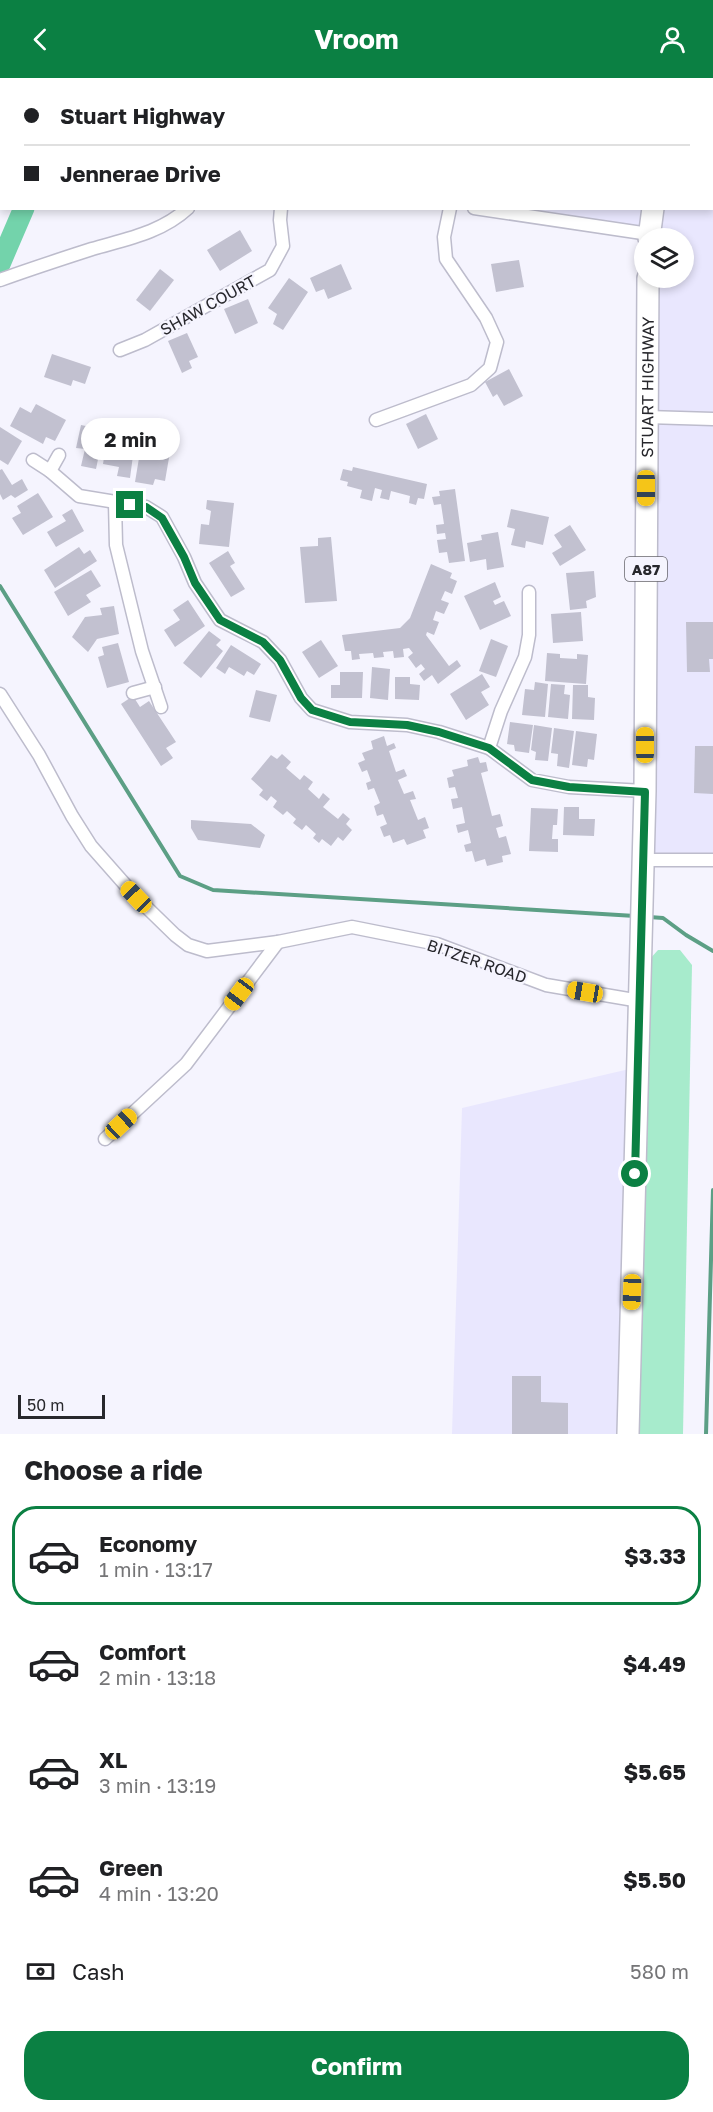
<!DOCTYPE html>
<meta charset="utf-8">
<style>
:root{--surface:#fff;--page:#f2f2f2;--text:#202124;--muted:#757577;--line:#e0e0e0;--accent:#0b8043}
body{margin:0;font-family:"Golos Text",sans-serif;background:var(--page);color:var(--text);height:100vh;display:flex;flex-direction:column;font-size:22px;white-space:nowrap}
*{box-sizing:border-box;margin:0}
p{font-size:20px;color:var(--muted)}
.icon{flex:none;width:33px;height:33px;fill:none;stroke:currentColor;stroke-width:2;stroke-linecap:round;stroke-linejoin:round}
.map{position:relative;height:1356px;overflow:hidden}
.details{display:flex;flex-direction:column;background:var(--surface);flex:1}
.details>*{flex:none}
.top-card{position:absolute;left:0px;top:0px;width:714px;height:132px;box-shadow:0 3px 9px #0003;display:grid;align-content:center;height:132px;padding:0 24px;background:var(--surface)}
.controls{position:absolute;left:634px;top:150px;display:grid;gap:12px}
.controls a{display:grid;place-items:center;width:60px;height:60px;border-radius:50%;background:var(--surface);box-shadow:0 3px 9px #0003;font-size:30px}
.scale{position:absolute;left:18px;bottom:15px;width:87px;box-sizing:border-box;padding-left:6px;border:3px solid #27272c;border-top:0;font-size:16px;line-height:21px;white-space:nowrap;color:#27272c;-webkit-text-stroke:4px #f5f4fe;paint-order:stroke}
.end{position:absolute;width:27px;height:27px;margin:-14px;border:8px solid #0b8043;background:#fff;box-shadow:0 0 0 3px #fff}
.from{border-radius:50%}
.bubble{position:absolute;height:42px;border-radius:21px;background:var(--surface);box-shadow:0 3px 9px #0003;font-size:20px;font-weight:700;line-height:42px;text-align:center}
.car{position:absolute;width:18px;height:36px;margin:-18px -9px;border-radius:8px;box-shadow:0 0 4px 2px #0007;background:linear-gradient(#f5c518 24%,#345 0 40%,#f5c518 0 76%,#345 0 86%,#f5c518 0)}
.top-card b{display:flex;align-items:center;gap:21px;height:57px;font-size:22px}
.top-card b+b{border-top:2px solid var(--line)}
.top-card i{width:15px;height:15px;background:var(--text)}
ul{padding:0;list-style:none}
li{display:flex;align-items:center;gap:18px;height:99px;margin:0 12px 9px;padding:0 12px;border:3px solid transparent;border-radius:24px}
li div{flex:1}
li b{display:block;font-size:22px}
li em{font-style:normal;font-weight:700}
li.current{border-color:var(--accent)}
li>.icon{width:54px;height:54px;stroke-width:1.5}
h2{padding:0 24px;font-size:27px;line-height:72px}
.pay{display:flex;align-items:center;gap:15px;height:66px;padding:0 24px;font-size:22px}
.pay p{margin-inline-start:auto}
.button{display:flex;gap:12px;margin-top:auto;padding:12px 24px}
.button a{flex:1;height:69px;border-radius:24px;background:var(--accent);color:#fff;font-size:24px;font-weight:700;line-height:69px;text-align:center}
header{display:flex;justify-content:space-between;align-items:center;height:78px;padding:0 24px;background:var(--accent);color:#fff;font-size:27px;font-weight:700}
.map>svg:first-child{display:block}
.built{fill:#e9e7fe}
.green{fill:#a7ebcc}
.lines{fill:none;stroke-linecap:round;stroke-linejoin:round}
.stream{stroke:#5c9f85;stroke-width:4}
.river{stroke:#73d3ab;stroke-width:21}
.building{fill:#c2c1d0}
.street-casing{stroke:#bdbccc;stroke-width:15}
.highway-casing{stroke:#bdbccc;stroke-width:24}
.street{stroke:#fff;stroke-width:12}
.highway{stroke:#fff;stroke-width:21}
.route{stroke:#0b8043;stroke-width:8}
.labels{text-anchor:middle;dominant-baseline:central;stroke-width:4.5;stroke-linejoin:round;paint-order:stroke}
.shield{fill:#f5f4fe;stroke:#65646b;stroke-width:1.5}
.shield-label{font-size:15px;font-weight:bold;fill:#27272c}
.street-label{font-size:16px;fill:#27272c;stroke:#f5f4fe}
</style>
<header><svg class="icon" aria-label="back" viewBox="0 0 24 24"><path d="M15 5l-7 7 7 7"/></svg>Vroom<svg class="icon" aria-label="person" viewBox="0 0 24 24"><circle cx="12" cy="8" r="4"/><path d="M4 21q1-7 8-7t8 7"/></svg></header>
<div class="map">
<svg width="713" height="1356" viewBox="0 0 713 1356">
<rect width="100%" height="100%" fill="#f5f4fe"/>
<g class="built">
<path d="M502 0H713V782H642L649 200H684V160H649L481 130H712V2L502 1Z"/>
<path d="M638 989 628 1356H452L462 1030Z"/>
</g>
<path class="green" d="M658 872H680L692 887 683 1356H628L641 891Z"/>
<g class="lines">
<g class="stream">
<path d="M0 508 180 798 213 812 635 838"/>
<path d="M649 839 663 840 686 857 713 873"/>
<path d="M706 1356 713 1112"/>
</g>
<g class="river">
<path d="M97 2 98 0"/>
<path d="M0 186 24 130"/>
</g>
</g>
<g class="building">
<path d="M240 152 252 173 220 193 207 172Z"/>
<path d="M519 182 524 209 496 214 491 186Z"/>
<path d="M341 186 352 211 328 221 324 211 316 214 310 200Z"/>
<path d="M160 191 174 202 150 233 136 222Z"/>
<path d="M289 200 308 214 283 252 273 246 277 236 268 230Z"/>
<path d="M248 221 258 245 235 256 224 231Z"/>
<path d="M187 255 198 279 189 283 192 290 182 295 168 263Z"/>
<path d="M52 276 91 289 85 306 73 302 71 308 44 299Z"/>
<path d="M509 291 523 318 504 328 497 316 493 319 485 304Z"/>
<path d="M36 326 66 342 55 363 46 359 43 366 10 348 20 329 31 335Z"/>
<path d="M426 336 438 361 418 371 406 346Z"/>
<path d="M81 347 95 350 102 362 96 391 81 388 85 371 76 370Z"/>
<path d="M0 349 22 363 8 387 0 382Z"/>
<path d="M106 366 134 370 130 400 117 398 119 389 103 386Z"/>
<path d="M141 368 170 374 165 403 155 401 153 407 135 404Z"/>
<path d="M353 389 427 406 424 421 418 420 416 427 409 425 410 418 391 413 389 422 380 420 382 412 375 410 372 423 360 420 362 412 347 408 348 404 340 402 343 391 352 393Z"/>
<path d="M2 391 12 407 22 401 28 412 15 420 11 417 3 422 0 416V392Z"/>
<path d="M455 411 465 483 449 485 447 474 439 475 437 462 446 461 445 455 437 456 436 447 444 446 441 426 434 427 432 419 440 418 439 413Z"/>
<path d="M38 415 53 439 23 457 12 440 21 435 17 428Z"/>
<path d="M207 422 234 425 229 469 199 466 201 446 209 447 211 433 206 431Z"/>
<path d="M72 431 84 453 56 469 47 454 66 443 62 437Z"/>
<path d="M511 431 549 439 543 467 526 463 525 470 511 467 515 451 507 449Z"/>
<path d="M570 447 586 472 560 488 552 475 562 469 554 457Z"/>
<path d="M498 454 504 489 487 492 486 481 470 484 467 465 482 462 481 457Z"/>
<path d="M331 459 337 523 305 525 300 469 318 468V460Z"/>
<path d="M79 469 84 476 90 472 97 483 55 510 44 492Z"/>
<path d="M228 473 235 485 230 488 245 511 231 519 209 485Z"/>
<path d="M431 486 452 495 450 500 457 503 452 516 445 513 441 522 449 525 444 536 436 533 433 542 439 544 434 557 427 554 426 557 449 588 457 582 461 588 438 606 432 597 424 603 419 596 425 591 421 586 416 590 408 579 413 575 409 570 403 571 404 579 394 580 393 573 383 574 384 579 374 580 373 575 359 576 360 581 352 582 351 573H345L342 557 400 550 410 540Z"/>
<path d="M91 492 101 508 86 517 91 524 68 538 54 514Z"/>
<path d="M594 493 596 519 586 523 587 530 570 532 566 495Z"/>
<path d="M495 504 501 519 493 523 495 527 504 523 511 538 480 552 464 518Z"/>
<path d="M188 522 205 548 175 569 164 552 180 542 173 532Z"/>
<path d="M114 528 119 556 97 561 88 574 72 559 85 539 102 537 100 530Z"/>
<path d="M581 534 583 563 553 565 551 536Z"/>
<path d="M686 544H713V581H709L710 594H687Z"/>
<path d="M209 553 221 562 216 567 223 573 201 600 183 585Z"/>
<path d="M491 561 508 568 496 599 479 593Z"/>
<path d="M321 562 338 588 319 600 302 574Z"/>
<path d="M118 565 129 604 107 610 98 579 104 577 102 569Z"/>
<path d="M231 567 261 586 254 597 247 593 244 598 229 589 225 596 216 590Z"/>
<path d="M547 575 560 576V580L577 581V576L588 577 586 606 545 603Z"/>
<path d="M372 589 390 591 388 622 370 620Z"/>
<path d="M340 594H363L362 620H331V607H340Z"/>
<path d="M482 596 490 609 481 614 489 627 466 642 450 616Z"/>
<path d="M395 599H410V606L420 607 419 622 395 621Z"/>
<path d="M535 604 548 606 545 639 522 637 525 611 534 612Z"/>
<path d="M551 606 565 607 564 616 570 617 568 641 548 639Z"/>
<path d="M573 607H588V619L595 620 594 642 572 641Z"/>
<path d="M256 612 277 617 270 644 249 639Z"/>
<path d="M133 618 140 629 149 623 176 664 166 670 173 680 161 688 121 626Z"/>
<path d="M510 644 533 647 529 675 515 673 514 667 507 666Z"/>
<path d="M534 647 552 650 548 683 535 682 536 674 531 672Z"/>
<path d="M554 650 574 653 569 690 557 688 558 676 551 675Z"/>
<path d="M576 653 597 656 594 682 588 681 587 689 572 687Z"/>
<path d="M384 658 387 668 394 665 396 670 389 673 396 694 404 691 407 698 398 702 404 716 413 713 416 721 410 722 418 742 425 739 429 750 423 752 426 760 407 767 404 761 393 765 390 757 384 759 380 749 387 746 383 736 377 738 374 728 380 725 374 710 368 712 366 705 371 703 367 692 362 694 358 685 365 682 362 675 373 671 371 663Z"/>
<path d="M695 668H713V716L694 715Z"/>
<path d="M282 676 291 684 286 690 300 702 304 697 313 704 308 711 319 721 323 715 330 721 323 729 338 741 343 735 350 741 346 746 352 752 343 763 338 759 331 768 322 761 319 765 313 760 316 756 306 747 302 752 293 745 296 741 287 733 283 737 273 729 277 723 271 718 267 723 259 717 263 712 251 701 271 677 277 681Z"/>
<path d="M478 679 480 685 486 684 488 693 481 695 492 738 500 736 503 748 496 750 499 760 506 758 511 776 502 778 503 784 487 788 485 781 475 784 472 773 466 774 464 767 471 765 468 752 458 755 456 747 465 745 462 729 453 731 451 721 458 720 455 709 449 710 447 700 454 698 452 692 468 688 467 682Z"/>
<path d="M564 729H579V741H595L594 758 563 757Z"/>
<path d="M531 730 558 731 557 747H553L552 761H558V774L529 773Z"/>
<path d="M191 742 251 746 265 757 260 770 198 762 191 750Z"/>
<path d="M512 1298H541V1324L568 1325V1356H512Z"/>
</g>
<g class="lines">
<defs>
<g id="street">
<path d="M474 130 649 156"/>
<path d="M0 202C30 191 61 181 92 171 126 161 161 155 188 130"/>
<path d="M120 272 145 262 270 192 283 168 280 142 281 130"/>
<path d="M647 339 713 341"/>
<path d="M376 342 471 307 490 290 497 264 486 240 446 181 444 159 450 130"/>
<path d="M33 382 50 393 79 418 146 429 162 439 184 479 195 505 220 542 263 564 280 582 301 620 312 632 350 644 407 647 439 654 489 670 532 702 569 709 645 713"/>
<path d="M50 393 59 377"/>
<path d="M115 425 116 467 142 573 161 629"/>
<path d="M133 615 155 609"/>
<path d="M0 616 39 677 72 738 91 768 136 819 175 857 188 867 207 873 278 864 352 849 437 866 546 907 640 923"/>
<path d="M489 670 501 633 525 579 529 557V514"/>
<path d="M642 782H713"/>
<path d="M105 1061 186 986 278 864"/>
</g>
<g id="highway">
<path d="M674 2V0"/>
<path d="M649 160 653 130"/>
<path id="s1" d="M628 1356 645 713 648 200"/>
</g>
</defs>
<use href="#street" class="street-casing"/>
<use href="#highway" class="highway-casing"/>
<use href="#street" class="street"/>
<use href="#highway" class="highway"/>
</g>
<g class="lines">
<path class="route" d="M130 427 146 429 162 440 184 479 195 505 220 542 263 564 280 582 301 620 312 632 350 644 407 647 439 654 489 670 532 702 569 709 645 714 635 1096"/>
</g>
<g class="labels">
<rect class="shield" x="625" y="479" width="42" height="24" rx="4.5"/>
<g class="shield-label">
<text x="646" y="491">A87</text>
</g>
<g class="street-label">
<text transform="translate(208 227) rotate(-29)">SHAW COURT</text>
<text stroke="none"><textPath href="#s1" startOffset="1047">STUART HIGHWAY</textPath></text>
<text transform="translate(477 883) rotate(19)">BITZER ROAD</text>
</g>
</g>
</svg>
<div class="controls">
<a><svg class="icon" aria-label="layers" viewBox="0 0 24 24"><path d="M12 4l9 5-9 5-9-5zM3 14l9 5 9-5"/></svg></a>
</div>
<div class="scale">50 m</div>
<i class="end from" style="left:635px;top:1096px"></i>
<i class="end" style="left:130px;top:427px"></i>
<div class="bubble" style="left:81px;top:340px;width:99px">2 min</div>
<i class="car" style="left:646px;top:410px;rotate:180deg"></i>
<i class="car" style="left:645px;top:667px;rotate:0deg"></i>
<i class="car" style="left:136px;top:819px;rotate:316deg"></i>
<i class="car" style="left:585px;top:914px;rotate:280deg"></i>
<i class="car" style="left:239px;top:916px;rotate:217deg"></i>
<i class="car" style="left:121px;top:1046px;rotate:47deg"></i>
<i class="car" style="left:632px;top:1214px;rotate:182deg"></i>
<div class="top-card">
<b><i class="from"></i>Stuart Highway</b>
<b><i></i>Jennerae Drive</b>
</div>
</div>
<section class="details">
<h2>Choose a ride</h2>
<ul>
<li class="current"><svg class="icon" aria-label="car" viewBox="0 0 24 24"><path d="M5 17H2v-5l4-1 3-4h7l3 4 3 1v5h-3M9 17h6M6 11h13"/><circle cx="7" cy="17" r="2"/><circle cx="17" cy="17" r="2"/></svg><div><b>Economy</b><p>1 min · 13:17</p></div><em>$3.33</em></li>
<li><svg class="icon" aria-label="car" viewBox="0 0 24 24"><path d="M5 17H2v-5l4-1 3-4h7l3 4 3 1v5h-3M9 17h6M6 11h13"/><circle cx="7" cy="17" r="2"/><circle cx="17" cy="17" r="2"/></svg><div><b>Comfort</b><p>2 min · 13:18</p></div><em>$4.49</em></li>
<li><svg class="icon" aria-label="car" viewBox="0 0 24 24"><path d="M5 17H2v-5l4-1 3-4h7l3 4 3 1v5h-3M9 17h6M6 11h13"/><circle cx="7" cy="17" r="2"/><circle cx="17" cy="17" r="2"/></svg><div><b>XL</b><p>3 min · 13:19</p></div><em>$5.65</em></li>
<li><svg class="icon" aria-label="car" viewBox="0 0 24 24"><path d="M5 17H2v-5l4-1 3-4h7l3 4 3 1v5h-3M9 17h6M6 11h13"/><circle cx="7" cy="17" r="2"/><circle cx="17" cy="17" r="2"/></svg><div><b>Green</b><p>4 min · 13:20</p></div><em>$5.50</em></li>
</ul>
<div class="pay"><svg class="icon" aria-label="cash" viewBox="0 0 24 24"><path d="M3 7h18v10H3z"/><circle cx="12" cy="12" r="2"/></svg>Cash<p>580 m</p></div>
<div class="button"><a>Confirm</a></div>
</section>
